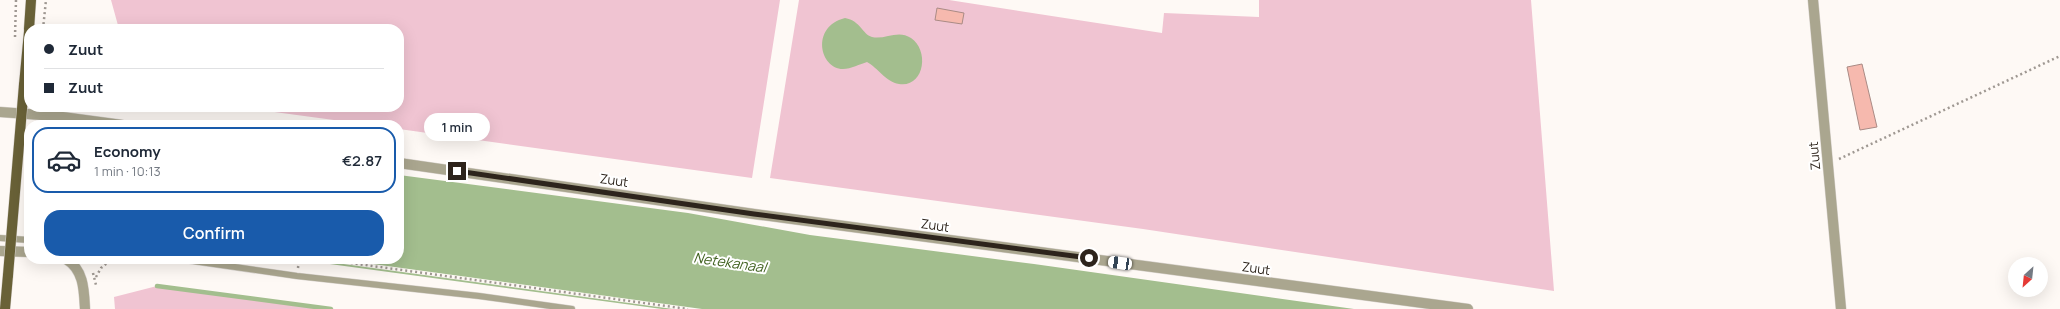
<!DOCTYPE html>
<meta charset="utf-8">
<style>
:root{--surface:#fff;--page:#f2f2f3;--text:#1f2937;--muted:#747a83;--line:#e0e1e3;--accent:#195bab}
body{margin:0;font-family:Manrope,sans-serif;background:var(--page);color:var(--text);height:100vh;display:flex;flex-direction:column;font-size:15px;white-space:nowrap}
*{box-sizing:border-box;margin:0}
p{font-size:13px;color:var(--muted)}
.icon{flex:none;width:22px;height:22px;fill:none;stroke:currentColor;stroke-width:2;stroke-linecap:round;stroke-linejoin:round}
.map{position:relative;flex:1;overflow:hidden}
.side{position:absolute;left:24px;top:120px;width:380px;height:144px;display:flex;flex-direction:column;background:var(--surface);border-radius:16px;box-shadow:0 4px 16px #0002}
.side>*{flex:none}
.banner{position:absolute;left:24px;top:24px;width:380px;height:88px;border-radius:16px;box-shadow:0 4px 16px #0002;display:grid;align-content:center;height:88px;padding:0 20px;background:var(--surface)}
.needle{width:26px;rotate:207deg}
.controls{position:absolute;left:2008px;top:257px;display:grid;gap:8px}
.controls a{display:grid;place-items:center;width:40px;height:40px;border-radius:50%;background:var(--surface);box-shadow:0 4px 16px #0002;font-size:20px}
.end{position:absolute;width:18px;height:18px;margin:-9px;border:5px solid #2d241c;background:#fff;box-shadow:0 0 0 2px #fff}
.from{border-radius:50%}
.bubble{position:absolute;height:28px;border-radius:14px;background:var(--surface);box-shadow:0 4px 16px #0002;font-size:13px;font-weight:600;line-height:28px;text-align:center}
.car{position:absolute;width:12px;height:24px;margin:-12px -6px;border-radius:5px;box-shadow:0 0 3px 1px #0007;background:linear-gradient(#fff 24%,#345 0 40%,#fff 0 76%,#345 0 86%,#fff 0)}
.banner b{display:flex;align-items:center;gap:14px;height:38px;font-size:15px}
.banner b+b{border-top:1px solid var(--line)}
.banner i{width:10px;height:10px;background:var(--text)}
ul{padding:7px 0 0;list-style:none}
li{display:flex;align-items:center;gap:12px;height:66px;margin:0 8px 6px;padding:0 12px;border:2px solid transparent;border-radius:16px}
li div{flex:1}
li b{display:block;font-size:15px}
li em{font-style:normal;font-weight:600}
li.on{border-color:var(--accent)}
li>.icon{width:36px;height:36px;stroke-width:1.5}
.primary-button{display:flex;gap:8px;margin-top:auto;padding:8px 20px}
.primary-button a{flex:1;height:46px;border-radius:16px;background:var(--accent);color:#fff;font-size:16px;font-weight:600;line-height:46px;text-align:center}
.map>svg:first-child{display:block}
.green{fill:#f0c4d2}
.water{fill:#a3be8e}
.pier{fill:#fef9f5}
.lines{fill:none;stroke-linecap:round;stroke-linejoin:round}
.stream{stroke:#a3be8e;stroke-width:4.5}
.building{fill:#f6b9ae;stroke:#aa8b85}
.service-casing{stroke:#d8d3ce;stroke-width:7}
.minor-casing{stroke:#d8d3ce;stroke-width:11}
.primary-casing{stroke:#d8d3ce;stroke-width:11}
.path{stroke:#9f9892;stroke-width:2.5;stroke-dasharray:2 3;stroke-linecap:butt}
.service{stroke:#aaa68f;stroke-width:6}
.minor{stroke:#aaa68f;stroke-width:10}
.primary{stroke:#696137;stroke-width:10}
.primary-bridge-casing{stroke:#d8d3ce;stroke-width:11;stroke-linecap:butt}
.primary-bridge{stroke:#696137;stroke-width:10}
.route{stroke:#2d241c;stroke-width:5}
.labels{text-anchor:middle;dominant-baseline:central;stroke-width:4;stroke-linejoin:round;paint-order:stroke}
.street-label{font-size:13px;fill:#2d241c;stroke:#fff}
.water-label{font-size:14px;font-style:italic;fill:#416220;stroke:#fff}
</style>
<div class="map">
<svg width="2060" height="309" viewBox="0 0 2060 309">
<rect width="100%" height="100%" fill="#fef9f5"/>
<g class="green">
<path d="M111 0H780L752 178 399 129V125H371L238 107H399V29H119Z"/>
<path d="M799 0H949L1162 33 1164 13 1259 17V0H1531L1554 291 1143 229 770 178Z"/>
<path d="M157 286 331 309H115L114 297Z"/>
</g>
<g class="water">
<path d="M845 18C861 21 862 34 872 37 885 40 898 29 911 38 930 51 924 88 899 84 886 82 878 68 867 62 860 64 851 69 843 69 820 69 810 27 845 18Z"/>
<path d="M399 175 688 213 810 235 1034 264 1354 309H662L293 259H399Z"/>
</g>
<g class="pier">
<path d="M6 124 29 126V195L26 231 0 229V198Z"/>
<path d="M307 259H336L702 309H673Z"/>
</g>
<g class="lines">
<path class="stream" d="M157 286 331 309"/>
</g>
<g class="building">
<path d="M937 8 964 13 962 24 935 20Z"/>
<path d="M1862 64 1877 127 1860 130 1847 67Z"/>
</g>
<g class="lines">
<defs>
<g id="service">
<path d="M0 238 29 240"/>
<path d="M179 259 297 276 479 296 572 309"/>
</g>
<g id="minor">
<path d="M1813 0 1841 309"/>
<path d="M0 112 55 116 122 125"/>
<path d="M399 163 754 214 1468 309"/>
<path d="M0 251 29 252"/>
<path d="M66 259C84 270 84 290 85 309"/>
</g>
<g id="primary">
<path d="M29 29 31 0"/>
<path d="M24 85 29 32"/>
<path d="M5 309 8 275"/>
</g>
</defs>
<use href="#service" class="service-casing"/>
<use href="#minor" class="minor-casing"/>
<use href="#primary" class="primary-casing"/>
<g class="path">
<path d="M43 29 46 0"/>
<path d="M15 37 16 0"/>
<path d="M1839 159 2060 56"/>
<path d="M321 259 688 309"/>
<path d="M298 268 299 259"/>
<path d="M93 273 96 285"/>
<path d="M96 277 101 268 112 259"/>
</g>
<use href="#service" class="service"/>
<use href="#minor" class="minor"/>
<use href="#primary" class="primary"/>
<defs>
<path id="primary-bridge" d="M8 275 24 85"/>
</defs>
<use href="#primary-bridge" class="primary-bridge-casing"/>
<use href="#primary-bridge" class="primary-bridge"/>
</g>
<g class="lines">
<path class="route" d="M457 171 754 214 1089 258"/>
</g>
<g class="labels">
<g class="street-label">
<text transform="translate(1814 156) rotate(-95)">Zuut</text>
<text transform="translate(614 180) rotate(8)">Zuut</text>
<text transform="translate(935 225) rotate(8)">Zuut</text>
<text transform="translate(1256 268) rotate(8)">Zuut</text>
</g>
<g class="water-label">
<text transform="translate(730 262) rotate(8)">Netekanaal</text>
</g>
</g>
</svg>
<div class="controls">
<a><svg class="needle" viewBox="-14 -14 28 28"><path d="M0-13l5 13h-10z" fill="#e53935"/><path d="M0 13l5-13h-10z" fill="#747a83"/></svg></a>
</div>
<i class="end from" style="left:1089px;top:258px"></i>
<i class="end" style="left:457px;top:171px"></i>
<div class="bubble" style="left:424px;top:113px;width:66px">1 min</div>
<i class="car" style="left:1120px;top:263px;rotate:278deg"></i>
<div class="banner">
<b><i class="from"></i>Zuut</b>
<b><i></i>Zuut</b>
</div>
<section class="side">
<ul>
<li class="on"><svg class="icon" aria-label="car" viewBox="0 0 24 24"><path d="M5 17H2v-5l4-1 3-4h7l3 4 3 1v5h-3M9 17h6M6 11h13"/><circle cx="7" cy="17" r="2"/><circle cx="17" cy="17" r="2"/></svg><div><b>Economy</b><p>1 min · 10:13</p></div><em>€2.87</em></li>
</ul>
<div class="primary-button"><a>Confirm</a></div>
</section>
</div>
